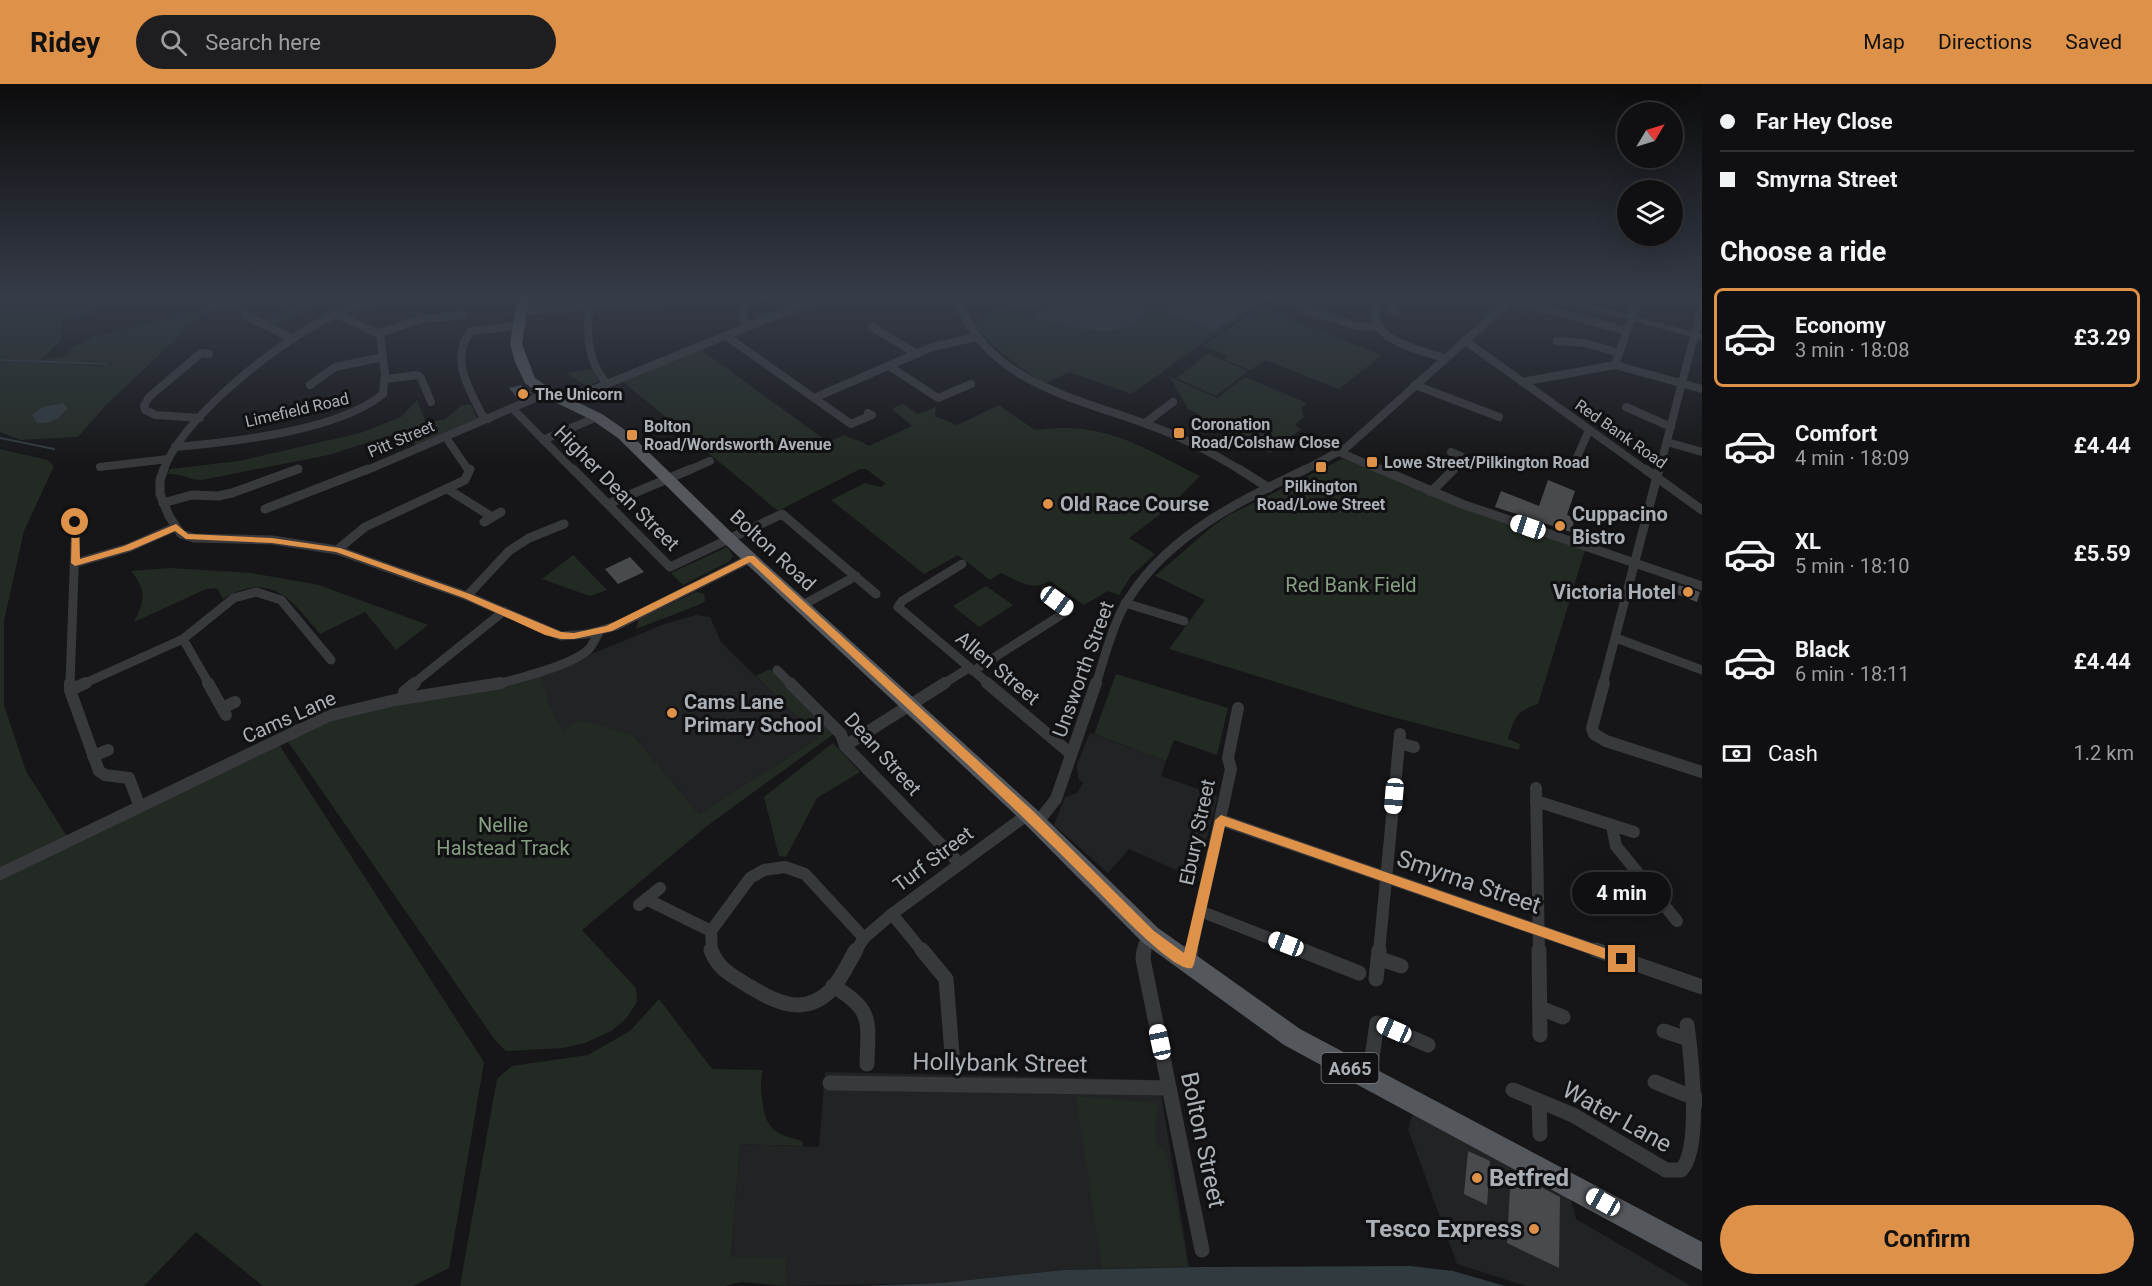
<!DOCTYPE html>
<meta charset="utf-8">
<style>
:root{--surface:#101012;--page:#1e1e20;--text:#f1f3f6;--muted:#9c9d9f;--line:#303032;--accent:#de9148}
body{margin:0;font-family:Roboto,sans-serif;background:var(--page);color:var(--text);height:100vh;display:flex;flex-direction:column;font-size:22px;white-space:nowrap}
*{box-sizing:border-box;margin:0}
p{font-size:20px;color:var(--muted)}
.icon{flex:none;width:33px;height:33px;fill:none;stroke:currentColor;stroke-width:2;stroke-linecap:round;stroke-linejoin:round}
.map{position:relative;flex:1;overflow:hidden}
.side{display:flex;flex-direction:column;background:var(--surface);width:450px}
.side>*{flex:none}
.banner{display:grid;align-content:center;height:132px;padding:0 18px;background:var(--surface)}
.needle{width:39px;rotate:52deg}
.fabs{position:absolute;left:1617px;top:18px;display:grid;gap:12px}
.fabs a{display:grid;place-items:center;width:66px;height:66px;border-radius:50%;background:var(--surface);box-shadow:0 6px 24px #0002,0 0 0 2px var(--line);font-size:30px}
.end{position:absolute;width:27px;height:27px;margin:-14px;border:8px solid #de9148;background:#111;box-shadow:0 0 0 3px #111}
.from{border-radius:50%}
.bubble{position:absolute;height:42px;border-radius:21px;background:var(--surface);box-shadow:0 6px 24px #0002,0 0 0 2px var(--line);font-size:20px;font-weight:700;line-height:42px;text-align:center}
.car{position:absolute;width:18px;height:36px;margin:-18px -9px;border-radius:8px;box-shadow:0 0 4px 2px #0007;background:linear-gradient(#fff 24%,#345 0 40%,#fff 0 76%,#345 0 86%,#fff 0)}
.banner b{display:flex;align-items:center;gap:21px;height:57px;font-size:22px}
.banner b+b{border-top:2px solid var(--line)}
.banner i{width:15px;height:15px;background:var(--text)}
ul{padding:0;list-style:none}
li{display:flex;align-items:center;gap:18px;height:99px;margin:0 12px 9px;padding:0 6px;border:3px solid transparent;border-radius:9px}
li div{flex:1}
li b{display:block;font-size:22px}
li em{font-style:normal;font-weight:700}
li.current{border-color:var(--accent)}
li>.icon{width:54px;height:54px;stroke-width:1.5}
h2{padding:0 18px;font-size:27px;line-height:72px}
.pay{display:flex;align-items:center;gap:15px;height:66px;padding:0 18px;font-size:22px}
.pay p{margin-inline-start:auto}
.button{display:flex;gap:12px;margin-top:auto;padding:12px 18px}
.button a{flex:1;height:69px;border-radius:36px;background:var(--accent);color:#111;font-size:24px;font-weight:700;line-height:69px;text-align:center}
header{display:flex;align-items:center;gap:36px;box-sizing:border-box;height:84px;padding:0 30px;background:var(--accent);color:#111}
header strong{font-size:28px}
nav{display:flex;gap:33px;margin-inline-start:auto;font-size:21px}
.search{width:420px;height:54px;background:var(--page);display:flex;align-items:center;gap:15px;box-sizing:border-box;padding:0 21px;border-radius:33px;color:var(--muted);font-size:22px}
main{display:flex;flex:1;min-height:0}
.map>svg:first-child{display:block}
.built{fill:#222325}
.green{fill:#232a23}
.water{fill:#313b3f}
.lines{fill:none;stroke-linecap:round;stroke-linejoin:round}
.stream{stroke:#313b3f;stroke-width:2}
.building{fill:#484a4d}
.minor-far3{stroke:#38393c;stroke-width:8}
.minor-far2{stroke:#38393c;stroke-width:9}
.minor-far1{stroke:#38393c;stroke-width:12}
.minor{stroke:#38393c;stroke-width:15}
.tertiary{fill:#38393c;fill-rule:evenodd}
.primary{fill:#54575b;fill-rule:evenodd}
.route{fill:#de9148}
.poi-dot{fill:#de9148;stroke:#111113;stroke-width:2}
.labels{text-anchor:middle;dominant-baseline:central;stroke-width:6;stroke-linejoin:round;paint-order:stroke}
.far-poi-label{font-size:16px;font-weight:bold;fill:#aab0b6;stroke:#111113;text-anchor:start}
.far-street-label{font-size:16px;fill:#aab0b6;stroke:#111113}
.shield{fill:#111113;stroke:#7c8085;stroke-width:1.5}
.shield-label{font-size:18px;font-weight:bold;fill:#aab0b6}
.street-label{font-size:20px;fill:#aab0b6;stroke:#111113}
.poi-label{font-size:20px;font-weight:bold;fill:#aab0b6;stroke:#111113;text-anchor:start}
.park-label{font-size:20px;fill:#869f83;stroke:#111113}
.near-street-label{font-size:24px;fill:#aab0b6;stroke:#111113}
.near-poi-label{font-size:24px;font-weight:bold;fill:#aab0b6;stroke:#111113;text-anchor:start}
</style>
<header>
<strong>Ridey</strong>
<div class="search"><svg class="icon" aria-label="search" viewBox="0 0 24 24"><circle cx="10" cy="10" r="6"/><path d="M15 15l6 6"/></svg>Search here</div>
<nav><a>Map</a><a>Directions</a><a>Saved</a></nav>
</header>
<main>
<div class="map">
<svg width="1702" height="1202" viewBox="0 0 1702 1202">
<rect width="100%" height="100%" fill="#161618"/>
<g class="built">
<path d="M696 531 710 533 721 558 818 654 699 730 633 651 563 646 554 635 548 622 541 591 664 540Z"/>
<path d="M1090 649 1166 677 1161 692 1218 712 1196 795 1129 765 1108 789 1054 741 1065 713 1077 709 1083 699 1078 694 1077 680Z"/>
<path d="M825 988 1159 996 1189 1183 1064 1186 941 1199 785 1202 787 1174H731L740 1060 819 1063Z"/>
<path d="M1413 1029 1570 1112 1576 1135 1691 1202H1526L1457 1180 1408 1045Z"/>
</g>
<g class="green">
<path d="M0 215H127L89 224V229L62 235V255L41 276 64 272 72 264 93 253 208 225 105 322 78 353 21 356 0 348V277L103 282 109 280 0 275Z"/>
<path d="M276 215H320L276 242 268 236 287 227Z"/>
<path d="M996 215 1027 219 1032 215H1054L1031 228 992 220Z"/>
<path d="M1056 215H1265L1131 310 1069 288 1045 300C1018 282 994 266 974 240L1002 223 1029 231Z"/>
<path d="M1260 224 1382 271 1339 305 1265 276 1250 286 1224 275 1228 272 1203 262Z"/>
<path d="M700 265 828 358 844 351C851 356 859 355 869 362L912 342 892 325 903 320 918 330 936 323 935 332 957 341 999 321 1035 346C1104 336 1142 363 1200 392L1168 424 1129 454 1155 470 1131 492 1119 511 1108 507 1084 521 1050 497C1033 508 1018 497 1001 489L990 496 958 471 924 490 831 416 865 399 880 403 886 400 866 385H860L778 427 621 296Z"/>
<path d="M1208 270 1248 287 1216 312 1176 294Z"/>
<path d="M592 285 598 297 588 303 566 289Z"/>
<path d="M1170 293 1217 314 1245 293 1307 319 1301 324 1304 333 1295 341 1301 345 1270 369 1195 335 1200 331 1188 325Z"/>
<path d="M417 316 426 339 445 335 461 322 471 320 478 337 417 362 404 349H398L328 371 202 396C190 396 180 389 168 390L170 385 239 377 360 349 401 333Z"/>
<path d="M0 365 47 376 54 382 24 447 4 537V621L26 687 68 754 0 785Z"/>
<path d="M1342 375 1351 377 1458 422 1585 466 1538 620C1517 627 1514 633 1508 655L1520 660 1519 666 1370 627 1169 565 1205 516 1155 492 1214 441 1229 431Z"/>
<path d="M727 463 733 472 730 477 683 501 671 489Z"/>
<path d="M573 471 607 506 590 512 542 495Z"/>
<path d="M170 484 251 489 319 501 428 541 396 566 365 528 320 550C291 515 271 486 223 515L217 504 206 505 134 538C145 517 147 506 131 487Z"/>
<path d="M986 502 1013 521 979 543 953 522Z"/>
<path d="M696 508 704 510 705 517 701 520 636 545 639 535Z"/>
<path d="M770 585 835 649 707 742 582 846 636 904 637 918 626 935 611 947 585 959 563 964 506 967 495 956 286 655 329 634 541 591C546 611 549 629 563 646L581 636 633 651 699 730 818 654 756 592Z"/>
<path d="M1116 590 1228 624 1217 671 1174 656 1166 677 1094 650Z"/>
<path d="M833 659 860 688 817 714 786 773 779 772 764 713Z"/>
<path d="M280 662 484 978 449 1184 413 1202H263L196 1148 144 1202H0V794Z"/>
<path d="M659 915 712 985 763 986C760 996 761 1004 762 1014 766 1046 773 1049 802 1057L803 1062 740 1060 731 1173 787 1174 785 1202 741 1198 725 1202H460L497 995 512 982 588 971 630 947Z"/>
<path d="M1076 1012 1157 1019C1159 1041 1146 1053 1166 1070L1188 1182 1102 1184Z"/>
</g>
<g class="water">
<path d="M1187 215H1234L1252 222 1213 247 1166 227Z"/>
<path d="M1119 217C1131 218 1140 217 1147 227 1123 262 1067 241 1034 233L1047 225Z"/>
<path d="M63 319 68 324C59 335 51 340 37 339L32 331 43 323Z"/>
<path d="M1410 1182 1453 1187 1505 1202H855L941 1199 1064 1186 1200 1183Z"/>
</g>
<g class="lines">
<g class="stream">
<path d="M0 276 106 280"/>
<path d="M0 354 54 365"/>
</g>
</g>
<g class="building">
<path d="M521 301 523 305 527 304 532 309 518 315 509 304Z"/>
<path d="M1548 396 1575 407 1567 431 1575 434 1571 448 1495 423 1501 407 1539 422Z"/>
<path d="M630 473 644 488 618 500 605 485Z"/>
<path d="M1679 501 1700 508 1697 518 1676 510Z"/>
<path d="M1468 1067 1490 1077 1487 1121 1464 1110Z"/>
<path d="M1511 1087 1560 1113 1559 1184 1507 1159Z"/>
</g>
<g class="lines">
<g class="minor-far3">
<path d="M590 215C587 246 585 274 606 299"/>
<path d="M742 215 744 236 751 242"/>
<path d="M958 215C984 297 1076 314 1146 340 1180 352 1211 368 1242 387"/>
<path d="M1372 215C1378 224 1373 234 1379 243 1391 261 1424 267 1444 274"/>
<path d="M1512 216 1627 247"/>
<path d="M1394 221 1391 224 1395 228"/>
<path d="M211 223 247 215"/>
<path d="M1307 226 1357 242 1379 243"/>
<path d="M521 227 690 215"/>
<path d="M245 231 293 255"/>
<path d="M872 243 917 270"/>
<path d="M379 249 421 235 463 231"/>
<path d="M726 252 851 340 872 331 868 329"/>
<path d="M1464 256 1647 387"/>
<path d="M1557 257 1585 259 1619 269"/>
<path d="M1615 281 1702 305"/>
<path d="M889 282 938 314 971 300"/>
<path d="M386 295 417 291 421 294 431 318"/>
<path d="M1522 298 1615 281 1638 215"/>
<path d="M310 301 335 283 383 273"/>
<path d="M1415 301 1499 333"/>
<path d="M814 314 932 263 977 253"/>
<path d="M565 317 816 215"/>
<path d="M1626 323 1671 343"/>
<path d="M512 324 574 387"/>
<path d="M200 334 156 331 145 326 144 322 149 313 201 269 209 270"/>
<path d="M488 335 482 331C469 304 449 274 471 247L519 242"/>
<path d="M1145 339 1173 318"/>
<path d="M543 356 597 333"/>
<path d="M449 358 469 387"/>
<path d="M1667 358 1702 368"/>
<path d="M175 363C233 358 338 347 383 310L385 290 380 251 337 230"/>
<path d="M1339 368 1383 387"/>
<path d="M1451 368 1465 374 1452 387"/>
<path d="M1574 380 1589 346"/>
<path d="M100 383 168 375"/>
<path d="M163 387C183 333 272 264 322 237 339 228 358 221 377 215"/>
<path d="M294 387 298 385"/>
<path d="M365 387 547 309"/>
<path d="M687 387 710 377"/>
<path d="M1303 387 1347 363 1512 215"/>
<path d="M1659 387 1702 222"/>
</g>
<g class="minor-far2">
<path d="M164 385 160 396V410L169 432 181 450 194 454 272 456 337 466 467 512 561 552 587 550 616 542 751 474"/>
<path d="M573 385 670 483 782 430 876 510"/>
<path d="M1239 385 1269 404"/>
<path d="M1380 385 1462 420 1702 502"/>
<path d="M1645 385 1702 426"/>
<path d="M449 406 492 433"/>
<path d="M1431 408 1454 385"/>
<path d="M163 419 192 411 218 412 232 409 298 385"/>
<path d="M608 420 691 385"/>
<path d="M265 425 368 385"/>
<path d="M484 438 501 428"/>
<path d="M337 466 365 443 465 396 470 385"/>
<path d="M75 479 128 464 175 443"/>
<path d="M962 480 902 517 898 523 989 600"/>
<path d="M467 512 509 467 529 454 564 440"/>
<path d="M1125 519 1184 537"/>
<path d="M801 522 856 492"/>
<path d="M1616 554 1702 586"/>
<path d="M183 555 209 600"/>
<path d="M777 586 791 600"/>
<path d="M973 587 1069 526 1045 508"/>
<path d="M70 600 76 433"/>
<path d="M83 600 183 555 234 514 256 508 281 516 331 576"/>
<path d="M413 600 504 527"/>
<path d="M495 600C518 595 573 581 589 565 593 560 596 554 599 548"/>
<path d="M943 600 969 584"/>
<path d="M1096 600C1104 576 1110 549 1122 526 1160 455 1236 419 1306 385"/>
<path d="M1603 600 1659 385"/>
</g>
<g class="minor-far1">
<path d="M70 599V606L99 687 105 691 129 694 138 718"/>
<path d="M208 599 226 631"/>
<path d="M790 599 841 650 845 662 960 780"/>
<path d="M987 599 1071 670"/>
<path d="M1604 599 1592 644 1594 650 1606 657 1702 688"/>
<path d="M70 606 86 599"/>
<path d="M404 608 415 599"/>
<path d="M222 624 235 618"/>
<path d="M1399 659 1414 663"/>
<path d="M845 662 945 599"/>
<path d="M93 672 108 666"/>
<path d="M1536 704 1539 868"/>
<path d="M1536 717 1634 748"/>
<path d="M1221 736 1601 868"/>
<path d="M1037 739 1056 715 1096 599"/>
<path d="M1612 742 1616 762 1677 837"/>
<path d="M0 790 328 632 395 616 501 599"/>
<path d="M646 815 711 847"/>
<path d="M639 821 660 804"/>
<path d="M1200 827 1305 868"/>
<path d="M892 830 923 868"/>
<path d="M864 854 892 830 1028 730"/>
<path d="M712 868 711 847 750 794 764 786 785 783 805 790 864 854"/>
<path d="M855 868 864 854"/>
<path d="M1144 868V861L1150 851"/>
<path d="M1191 868 1231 685 1228 674 1238 624"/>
<path d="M1379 868 1400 650"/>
</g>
<g class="minor">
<path d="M711 866C718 885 731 891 747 901 774 917 803 934 831 906 841 896 848 879 856 866"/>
<path d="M922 866 946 895 953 982"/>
<path d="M1144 866 1143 875 1202 1166"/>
<path d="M1301 866 1359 889"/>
<path d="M1539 866 1540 951"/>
<path d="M1596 866 1702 903"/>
<path d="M1378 874 1401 882"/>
<path d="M1188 880 1191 866"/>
<path d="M1376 895 1379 866"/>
<path d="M833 902C874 926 868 937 867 980"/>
<path d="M1540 924 1563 933"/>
<path d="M1664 947 1688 955"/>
<path d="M1369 994 1377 939 1428 961"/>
<path d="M1655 998 1702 1017"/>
<path d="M830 999 1169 1004"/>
<path d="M1513 1006 1573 1031 1666 1086H1681C1702 1066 1691 971 1687 941"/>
<path d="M1539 1017 1540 1050"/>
</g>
<path class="tertiary" d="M1554 215H1569L1702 250V256Z"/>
<path class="primary" d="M517 215H529L522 260 535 294 552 306 602 330 628 348 734 451 1035 724 1158 844 1300 945 1702 1158V1187L1284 961 1142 858 1021 736 724 459 618 354 592 336 542 312 525 299 515 278 510 260Z"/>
</g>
<linearGradient id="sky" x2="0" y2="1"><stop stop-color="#0c0c0d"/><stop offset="0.56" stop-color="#363c48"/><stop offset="1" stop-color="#363c48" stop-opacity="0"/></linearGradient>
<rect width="1702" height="383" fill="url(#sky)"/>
<path class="route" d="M72 436 79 438 80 475 124 462 176 440 188 450 272 454 340 464 470 510 561 548 574 549 606 542 748 472H754L1032 726 1154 847 1184 869 1215 736 1221 731 1622 870 1628 875 1622 881 1225 742 1194 880 1192 884C1175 890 1107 816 1093 802 982 691 865 585 750 478L612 547 574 555H561L545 551 464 514 336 468 272 459 186 455 175 447 131 466 75 482 71 479Z"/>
<g class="poi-dot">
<circle cx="523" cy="310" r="6"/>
<rect x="1173" y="343" width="12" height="12" rx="3"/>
<rect x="626" y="345" width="12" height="12" rx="3"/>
<rect x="1366" y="372" width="12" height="12" rx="3"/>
<rect x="1315" y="377" width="12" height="12" rx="3"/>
<circle cx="1048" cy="420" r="6"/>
<circle cx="1560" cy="442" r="6"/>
<circle cx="1688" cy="508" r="6"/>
<circle cx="672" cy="629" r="6"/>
<circle cx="1477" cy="1094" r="6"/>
<circle cx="1534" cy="1145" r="6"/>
</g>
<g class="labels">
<g class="far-poi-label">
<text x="535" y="310">The Unicorn</text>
<text x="1191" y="340">Coronation<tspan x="1191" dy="18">Road/Colshaw Close</tspan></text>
<text x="644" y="342">Bolton<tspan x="644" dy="18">Road/Wordsworth Avenue</tspan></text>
<text x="1384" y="378">Lowe Street/Pilkington Road</text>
<text x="1321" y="402" text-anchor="middle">Pilkington<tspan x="1321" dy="18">Road/Lowe Street</tspan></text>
</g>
<g class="far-street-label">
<text transform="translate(297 326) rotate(-13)">Limefield Road</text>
<text transform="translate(1621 350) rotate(35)">Red Bank Road</text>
<text transform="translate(401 355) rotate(-23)">Pitt Street</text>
</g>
<rect class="shield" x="1321.5" y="969" width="57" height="30" rx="4.5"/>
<g class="shield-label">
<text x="1350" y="984">A665</text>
</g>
<g class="street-label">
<text transform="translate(617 404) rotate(45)">Higher Dean Street</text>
<text transform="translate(773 466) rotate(43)">Bolton Road</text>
<text transform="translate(998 584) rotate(40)">Allen Street</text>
<text transform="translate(1083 585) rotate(-70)">Unsworth Street</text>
<text transform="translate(289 633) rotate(-24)">Cams Lane</text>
<text transform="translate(883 670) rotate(48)">Dean Street</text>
<text transform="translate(1197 748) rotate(-78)">Ebury Street</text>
<text transform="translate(933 775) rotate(-37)">Turf Street</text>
</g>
<g class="poi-label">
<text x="1060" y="420">Old Race Course</text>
<text x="1572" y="430">Cuppacino<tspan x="1572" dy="23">Bistro</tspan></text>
<text x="1676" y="508" text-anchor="end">Victoria Hotel</text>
<text x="684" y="618">Cams Lane<tspan x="684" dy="23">Primary School</tspan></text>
</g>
<g class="park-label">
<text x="1351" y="501">Red Bank Field</text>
<text x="503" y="741">Nellie<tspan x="503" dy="23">Halstead Track</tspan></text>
</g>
<g class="near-street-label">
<text transform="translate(1469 798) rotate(19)">Smyrna Street</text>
<text transform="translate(1000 979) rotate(1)">Hollybank Street</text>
<text transform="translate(1617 1033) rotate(29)">Water Lane</text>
<text transform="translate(1203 1056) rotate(78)">Bolton Street</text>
</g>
<g class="near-poi-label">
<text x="1489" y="1094">Betfred</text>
<text x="1522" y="1145" text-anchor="end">Tesco Express</text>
</g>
</g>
</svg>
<div class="fabs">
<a><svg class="needle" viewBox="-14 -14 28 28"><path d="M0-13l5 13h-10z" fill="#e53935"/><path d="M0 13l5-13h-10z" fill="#9c9d9f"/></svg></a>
<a><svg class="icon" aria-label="layers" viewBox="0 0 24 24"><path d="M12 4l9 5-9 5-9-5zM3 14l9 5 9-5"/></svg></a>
</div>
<i class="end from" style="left:75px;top:438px"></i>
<i class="end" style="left:1622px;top:875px"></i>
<div class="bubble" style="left:1572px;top:788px;width:99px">4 min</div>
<i class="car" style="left:1528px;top:443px;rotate:289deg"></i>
<i class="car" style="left:1057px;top:517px;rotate:126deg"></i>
<i class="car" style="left:1394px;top:712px;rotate:185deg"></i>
<i class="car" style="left:1286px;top:860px;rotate:291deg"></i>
<i class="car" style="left:1394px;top:946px;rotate:294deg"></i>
<i class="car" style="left:1160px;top:958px;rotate:348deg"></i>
<i class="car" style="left:1603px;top:1118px;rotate:299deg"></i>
</div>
<section class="side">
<div class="banner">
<b><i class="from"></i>Far Hey Close</b>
<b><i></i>Smyrna Street</b>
</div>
<h2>Choose a ride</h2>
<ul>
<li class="current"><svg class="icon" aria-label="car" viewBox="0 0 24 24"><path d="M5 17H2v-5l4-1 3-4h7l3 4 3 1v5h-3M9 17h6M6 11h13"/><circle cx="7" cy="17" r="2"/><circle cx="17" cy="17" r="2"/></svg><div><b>Economy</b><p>3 min · 18:08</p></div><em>£3.29</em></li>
<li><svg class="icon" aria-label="car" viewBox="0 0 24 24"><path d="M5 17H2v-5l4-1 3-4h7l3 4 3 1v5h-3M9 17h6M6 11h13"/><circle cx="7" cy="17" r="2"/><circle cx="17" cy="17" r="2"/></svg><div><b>Comfort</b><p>4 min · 18:09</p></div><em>£4.44</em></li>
<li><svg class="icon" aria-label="car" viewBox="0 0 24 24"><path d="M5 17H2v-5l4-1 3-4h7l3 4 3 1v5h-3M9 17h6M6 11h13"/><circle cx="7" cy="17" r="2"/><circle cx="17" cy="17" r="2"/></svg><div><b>XL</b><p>5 min · 18:10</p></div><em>£5.59</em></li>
<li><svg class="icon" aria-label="car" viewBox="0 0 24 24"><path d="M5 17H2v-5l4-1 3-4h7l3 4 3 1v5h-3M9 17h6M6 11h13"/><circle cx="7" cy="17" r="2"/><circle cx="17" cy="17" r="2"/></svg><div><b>Black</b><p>6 min · 18:11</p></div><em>£4.44</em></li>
</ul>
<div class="pay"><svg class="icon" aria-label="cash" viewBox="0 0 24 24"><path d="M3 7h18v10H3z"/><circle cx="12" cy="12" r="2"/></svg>Cash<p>1.2 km</p></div>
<div class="button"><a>Confirm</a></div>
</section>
</main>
